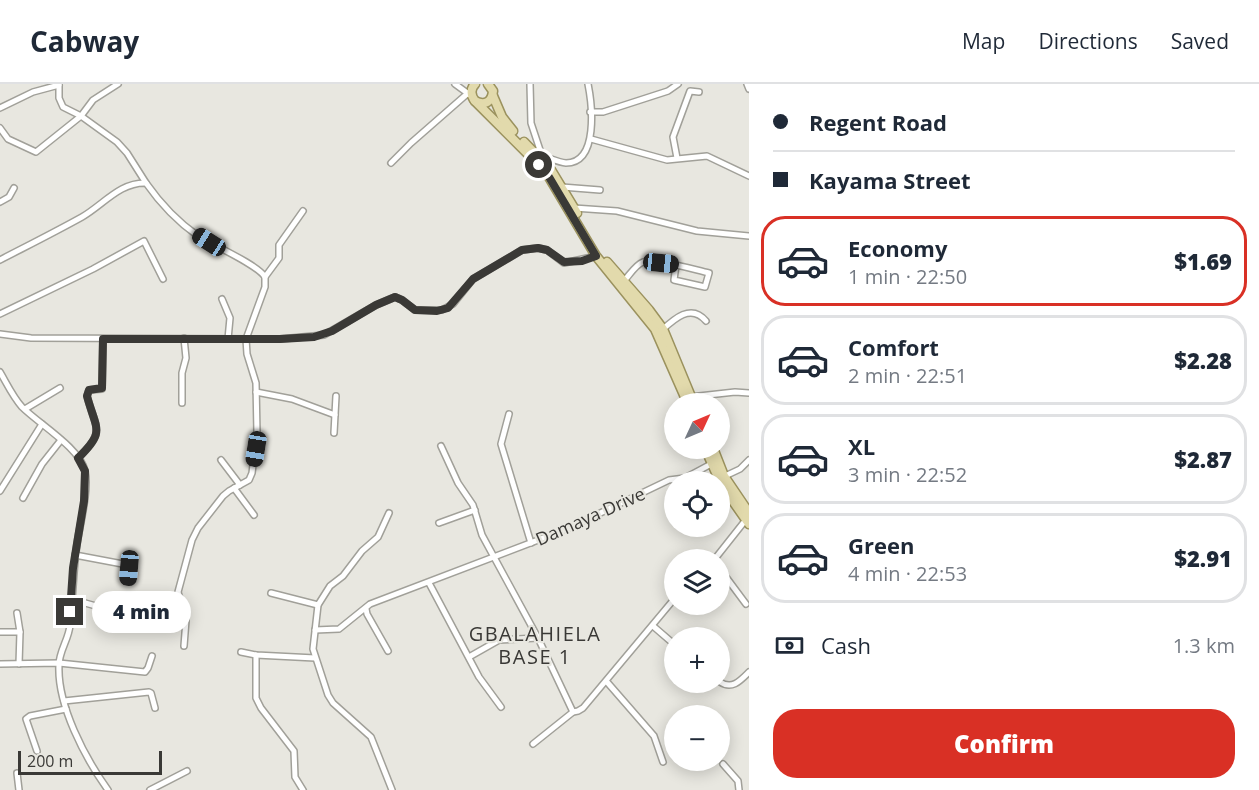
<!DOCTYPE html>
<meta charset="utf-8">
<style>
:root{--surface:#fff;--page:#f6f6f7;--text:#1f2937;--muted:#747a83;--line:#e0e1e3;--accent:#d93025}
body{margin:0;font-family:"Open Sans",sans-serif;background:var(--page);color:var(--text);height:100vh;display:flex;flex-direction:column;font-size:22px;white-space:nowrap}
*{box-sizing:border-box;margin:0}
p{font-size:20px;color:var(--muted)}
.icon{flex:none;width:33px;height:33px;fill:none;stroke:currentColor;stroke-width:2;stroke-linecap:round;stroke-linejoin:round}
.map{position:relative;flex:1;overflow:hidden}
.sheet{display:flex;flex-direction:column;background:var(--surface);width:510px}
.sheet>*{flex:none}
.guide{display:grid;align-content:center;height:132px;padding:0 24px;background:var(--surface)}
.needle{width:39px;rotate:46deg}
.controls{position:absolute;left:664px;top:309px;display:grid;gap:12px}
.controls a{display:grid;place-items:center;width:66px;height:66px;border-radius:50%;background:var(--surface);box-shadow:0 3px 15px #0003;font-size:30px}
.scale{position:absolute;left:18px;bottom:15px;width:144px;box-sizing:border-box;padding-left:6px;border:3px solid #3a3936;border-top:0;font-size:16px;line-height:21px;white-space:nowrap;color:#3a3936;-webkit-text-stroke:4px #e8e7e0;paint-order:stroke}
.end{position:absolute;width:27px;height:27px;margin:-14px;border:8px solid #3a3936;background:#fff;box-shadow:0 0 0 3px #fff}
.from{border-radius:50%}
.bubble{position:absolute;height:42px;border-radius:21px;background:var(--surface);box-shadow:0 3px 15px #0003;font-size:20px;font-weight:800;line-height:42px;text-align:center}
.car{position:absolute;width:18px;height:36px;margin:-18px -9px;border-radius:8px;box-shadow:0 0 4px 2px #0007;background:linear-gradient(#222 24%,#8ab4d8 0 40%,#222 0 76%,#8ab4d8 0 86%,#222 0)}
.guide b{display:flex;align-items:center;gap:21px;height:57px;font-size:22px}
.guide b+b{border-top:2px solid var(--line)}
.guide i{width:15px;height:15px;background:var(--text)}
ul{padding:0;list-style:none}
li{display:flex;align-items:center;gap:18px;height:90px;margin:0 12px 9px;padding:0 12px;border:3px solid var(--line);border-radius:24px}
li div{flex:1}
li b{display:block;font-size:22px}
li em{font-style:normal;font-weight:800}
li.active{border-color:var(--accent)}
li>.icon{width:54px;height:54px;stroke-width:1.5}
.pay{display:flex;align-items:center;gap:15px;height:66px;padding:0 24px;font-size:22px}
.pay p{margin-inline-start:auto}
.cta{display:flex;gap:12px;margin-top:auto;padding:12px 24px}
.cta a{flex:1;height:69px;border-radius:24px;background:var(--accent);color:#fff;font-size:24px;font-weight:800;line-height:69px;text-align:center}
header{display:flex;align-items:center;gap:36px;box-sizing:border-box;height:84px;padding:0 30px;background:var(--surface);border-bottom:2px solid var(--line)}
header strong{font-size:28px}
nav{display:flex;gap:33px;margin-inline-start:auto;font-size:21px}
main{display:flex;flex:1;min-height:0}
.map>svg:first-child{display:block}
.lines{fill:none;stroke-linecap:round;stroke-linejoin:round}
.street-casing{stroke:#a1a099;stroke-width:8}
.primary-casing{stroke:#9b925e;stroke-width:11}
.street{stroke:#fff;stroke-width:5}
.primary{stroke:#e2daac;stroke-width:8}
.route{stroke:#3a3936;stroke-width:8}
.labels{text-anchor:middle;dominant-baseline:central;stroke-width:4.5;stroke-linejoin:round;paint-order:stroke}
.street-label{font-size:18px;fill:#3a3936;stroke:#e8e7e0}
.neighbourhood-label{font-size:20px;letter-spacing:1.5px;fill:#3a3936;stroke:#e8e7e0}
</style>
<header>
<strong>Cabway</strong>
<nav><a>Map</a><a>Directions</a><a>Saved</a></nav>
</header>
<main>
<div class="map">
<svg width="749" height="706" viewBox="0 0 749 706">
<rect width="100%" height="100%" fill="#e8e7e0"/>
<g class="lines">
<defs>
<g id="street">
<path d="M59 0V14L63 23 81 32 117 58 127 69 146 99"/>
<path d="M455 0 470 11"/>
<path d="M530 0 531 39 542 72"/>
<path d="M747 0 749 5"/>
<path d="M0 24 33 8 59 1"/>
<path d="M590 28H603L668 7 678 0"/>
<path d="M0 44 8 55 36 68 81 32 93 16 118 0"/>
<path d="M591 55 667 76 707 72 749 92"/>
<path d="M538 71C548 73 557 78 566 79 599 79 592 20 588 0"/>
<path d="M677 74 673 53 690 7 699 8"/>
<path d="M391 79 411 59 467 10"/>
<path d="M562 103 600 106"/>
<path d="M0 118 9 113 14 104"/>
<path d="M574 124 617 127 697 147 749 152"/>
<path d="M0 176C27 162 55 148 82 133 103 121 120 98 146 99 160 119 178 138 198 152 213 161 258 181 265 193V203L246 255 247 270 256 299 257 349 252 389 249 396 229 407 223 412 198 444 192 456 178 508 186 536 184 562"/>
<path d="M265 193 279 174V161L303 127"/>
<path d="M623 198C629 192 635 181 643 178 657 174 695 186 709 189L705 203 674 196 676 181"/>
<path d="M222 215 230 234 228 255"/>
<path d="M0 230 93 185 144 157 163 195"/>
<path d="M661 247C674 235 691 219 706 237"/>
<path d="M0 250 31 254 280 255 324 251 376 221 395 213 402 216 415 226H442L453 220 473 195 522 166 538 164 547 166 564 179 596 172"/>
<path d="M0 288C7 300 13 313 22 323 39 340 80 364 85 387 89 406 80 440 77 460 73 487 73 514 70 541 69 555 59 567 59 581 57 621 85 674 108 706"/>
<path d="M256 308 292 315 335 331"/>
<path d="M690 313 735 308 749 309"/>
<path d="M182 319V289L186 274 184 254"/>
<path d="M25 325 60 304"/>
<path d="M509 330 501 360 531 459"/>
<path d="M334 349 336 312"/>
<path d="M441 362 458 399 473 421 482 451 538 554 573 628"/>
<path d="M78 374C106 347 96 346 87 312L89 306 102 305 103 255"/>
<path d="M221 376 240 401"/>
<path d="M723 393 740 385 749 376"/>
<path d="M234 404 254 431"/>
<path d="M0 407 42 340"/>
<path d="M23 414 42 380 61 356"/>
<path d="M389 429 378 453 362 467 343 492 330 502 318 521 313 565 328 611 333 619 371 653 392 706"/>
<path d="M439 439 475 426"/>
<path d="M75 471 128 481V497"/>
<path d="M714 476 748 433"/>
<path d="M720 485 746 520"/>
<path d="M429 499 479 593 501 623"/>
<path d="M271 509 318 521"/>
<path d="M71 515 103 524 130 520"/>
<path d="M366 525 367 530 388 567"/>
<path d="M17 529 20 548"/>
<path d="M653 542 675 561"/>
<path d="M315 546 339 545 370 520 567 445 669 396 685 394 713 379"/>
<path d="M0 548H20L19 580"/>
<path d="M241 568 256 571 315 574"/>
<path d="M256 571V614L261 624 294 667 295 693 303 706"/>
<path d="M469 573 499 556 538 554"/>
<path d="M0 580 59 579 145 588 148 584 152 572"/>
<path d="M607 598 654 652 663 678"/>
<path d="M720 598C732 606 740 597 749 588"/>
<path d="M64 617 149 608 151 609 155 624"/>
<path d="M533 660 573 628 578 627 583 624 675 514"/>
<path d="M37 667 26 635 30 632 66 625"/>
<path d="M723 680 738 697 739 706"/>
<path d="M17 689 19 706"/>
<path d="M150 706 187 687"/>
</g>
<g id="primary">
<path d="M475 0C470 5 471 12 475 17 485 22 492 18 493 7L488 0"/>
<path d="M493 12 502 33 513 47"/>
<path d="M475 17 539 81 549 93 596 172 655 245 688 320"/>
<path d="M524 58 551 86 577 129"/>
<path d="M607 178 649 226 663 245 694 320"/>
<path d="M705 364 721 400 749 440"/>
<path d="M713 364 724 392 749 429"/>
</g>
</defs>
<use href="#street" class="street-casing"/>
<use href="#primary" class="primary-casing"/>
<use href="#street" class="street"/>
<use href="#primary" class="primary"/>
</g>
<g class="lines">
<path class="route" d="M70 528 73 484 84 417 85 387 78 374C106 347 96 346 87 312L89 306 102 304 103 255H280L314 253 332 247 376 221 395 213 402 216 415 226 437 227 448 224 473 195 522 166 538 164 547 166 564 178 582 177 596 172 549 93 539 81"/>
</g>
<g class="labels">
<g class="street-label">
<text transform="translate(590 432) rotate(-24)">Damaya Drive</text>
</g>
<g class="neighbourhood-label">
<text x="535" y="549">GBALAHIELA<tspan x="535" dy="23">BASE 1</tspan></text>
</g>
</g>
</svg>
<div class="controls">
<a><svg class="needle" viewBox="-14 -14 28 28"><path d="M0-13l5 13h-10z" fill="#e53935"/><path d="M0 13l5-13h-10z" fill="#747a83"/></svg></a>
<a><svg class="icon" aria-label="locate" viewBox="0 0 24 24"><circle cx="12" cy="12" r="6"/><path d="M12 2v4M12 18v4M2 12h4M18 12h4"/></svg></a>
<a><svg class="icon" aria-label="layers" viewBox="0 0 24 24"><path d="M12 4l9 5-9 5-9-5zM3 14l9 5 9-5"/></svg></a>
<a>+</a>
<a>−</a>
</div>
<div class="scale">200 m</div>
<i class="end from" style="left:539px;top:81px"></i>
<i class="end" style="left:70px;top:528px"></i>
<div class="bubble" style="left:92px;top:507px;width:99px">4 min</div>
<i class="car" style="left:209px;top:158px;rotate:302deg"></i>
<i class="car" style="left:661px;top:179px;rotate:96deg"></i>
<i class="car" style="left:256px;top:365px;rotate:189deg"></i>
<i class="car" style="left:129px;top:484px;rotate:185deg"></i>
</div>
<section class="sheet">
<div class="guide">
<b><i class="from"></i>Regent Road</b>
<b><i></i>Kayama Street</b>
</div>
<ul>
<li class="active"><svg class="icon" aria-label="car" viewBox="0 0 24 24"><path d="M5 17H2v-5l4-1 3-4h7l3 4 3 1v5h-3M9 17h6M6 11h13"/><circle cx="7" cy="17" r="2"/><circle cx="17" cy="17" r="2"/></svg><div><b>Economy</b><p>1 min · 22:50</p></div><em>$1.69</em></li>
<li><svg class="icon" aria-label="car" viewBox="0 0 24 24"><path d="M5 17H2v-5l4-1 3-4h7l3 4 3 1v5h-3M9 17h6M6 11h13"/><circle cx="7" cy="17" r="2"/><circle cx="17" cy="17" r="2"/></svg><div><b>Comfort</b><p>2 min · 22:51</p></div><em>$2.28</em></li>
<li><svg class="icon" aria-label="car" viewBox="0 0 24 24"><path d="M5 17H2v-5l4-1 3-4h7l3 4 3 1v5h-3M9 17h6M6 11h13"/><circle cx="7" cy="17" r="2"/><circle cx="17" cy="17" r="2"/></svg><div><b>XL</b><p>3 min · 22:52</p></div><em>$2.87</em></li>
<li><svg class="icon" aria-label="car" viewBox="0 0 24 24"><path d="M5 17H2v-5l4-1 3-4h7l3 4 3 1v5h-3M9 17h6M6 11h13"/><circle cx="7" cy="17" r="2"/><circle cx="17" cy="17" r="2"/></svg><div><b>Green</b><p>4 min · 22:53</p></div><em>$2.91</em></li>
</ul>
<div class="pay"><svg class="icon" aria-label="cash" viewBox="0 0 24 24"><path d="M3 7h18v10H3z"/><circle cx="12" cy="12" r="2"/></svg>Cash<p>1.3 km</p></div>
<div class="cta"><a>Confirm</a></div>
</section>
</main>
